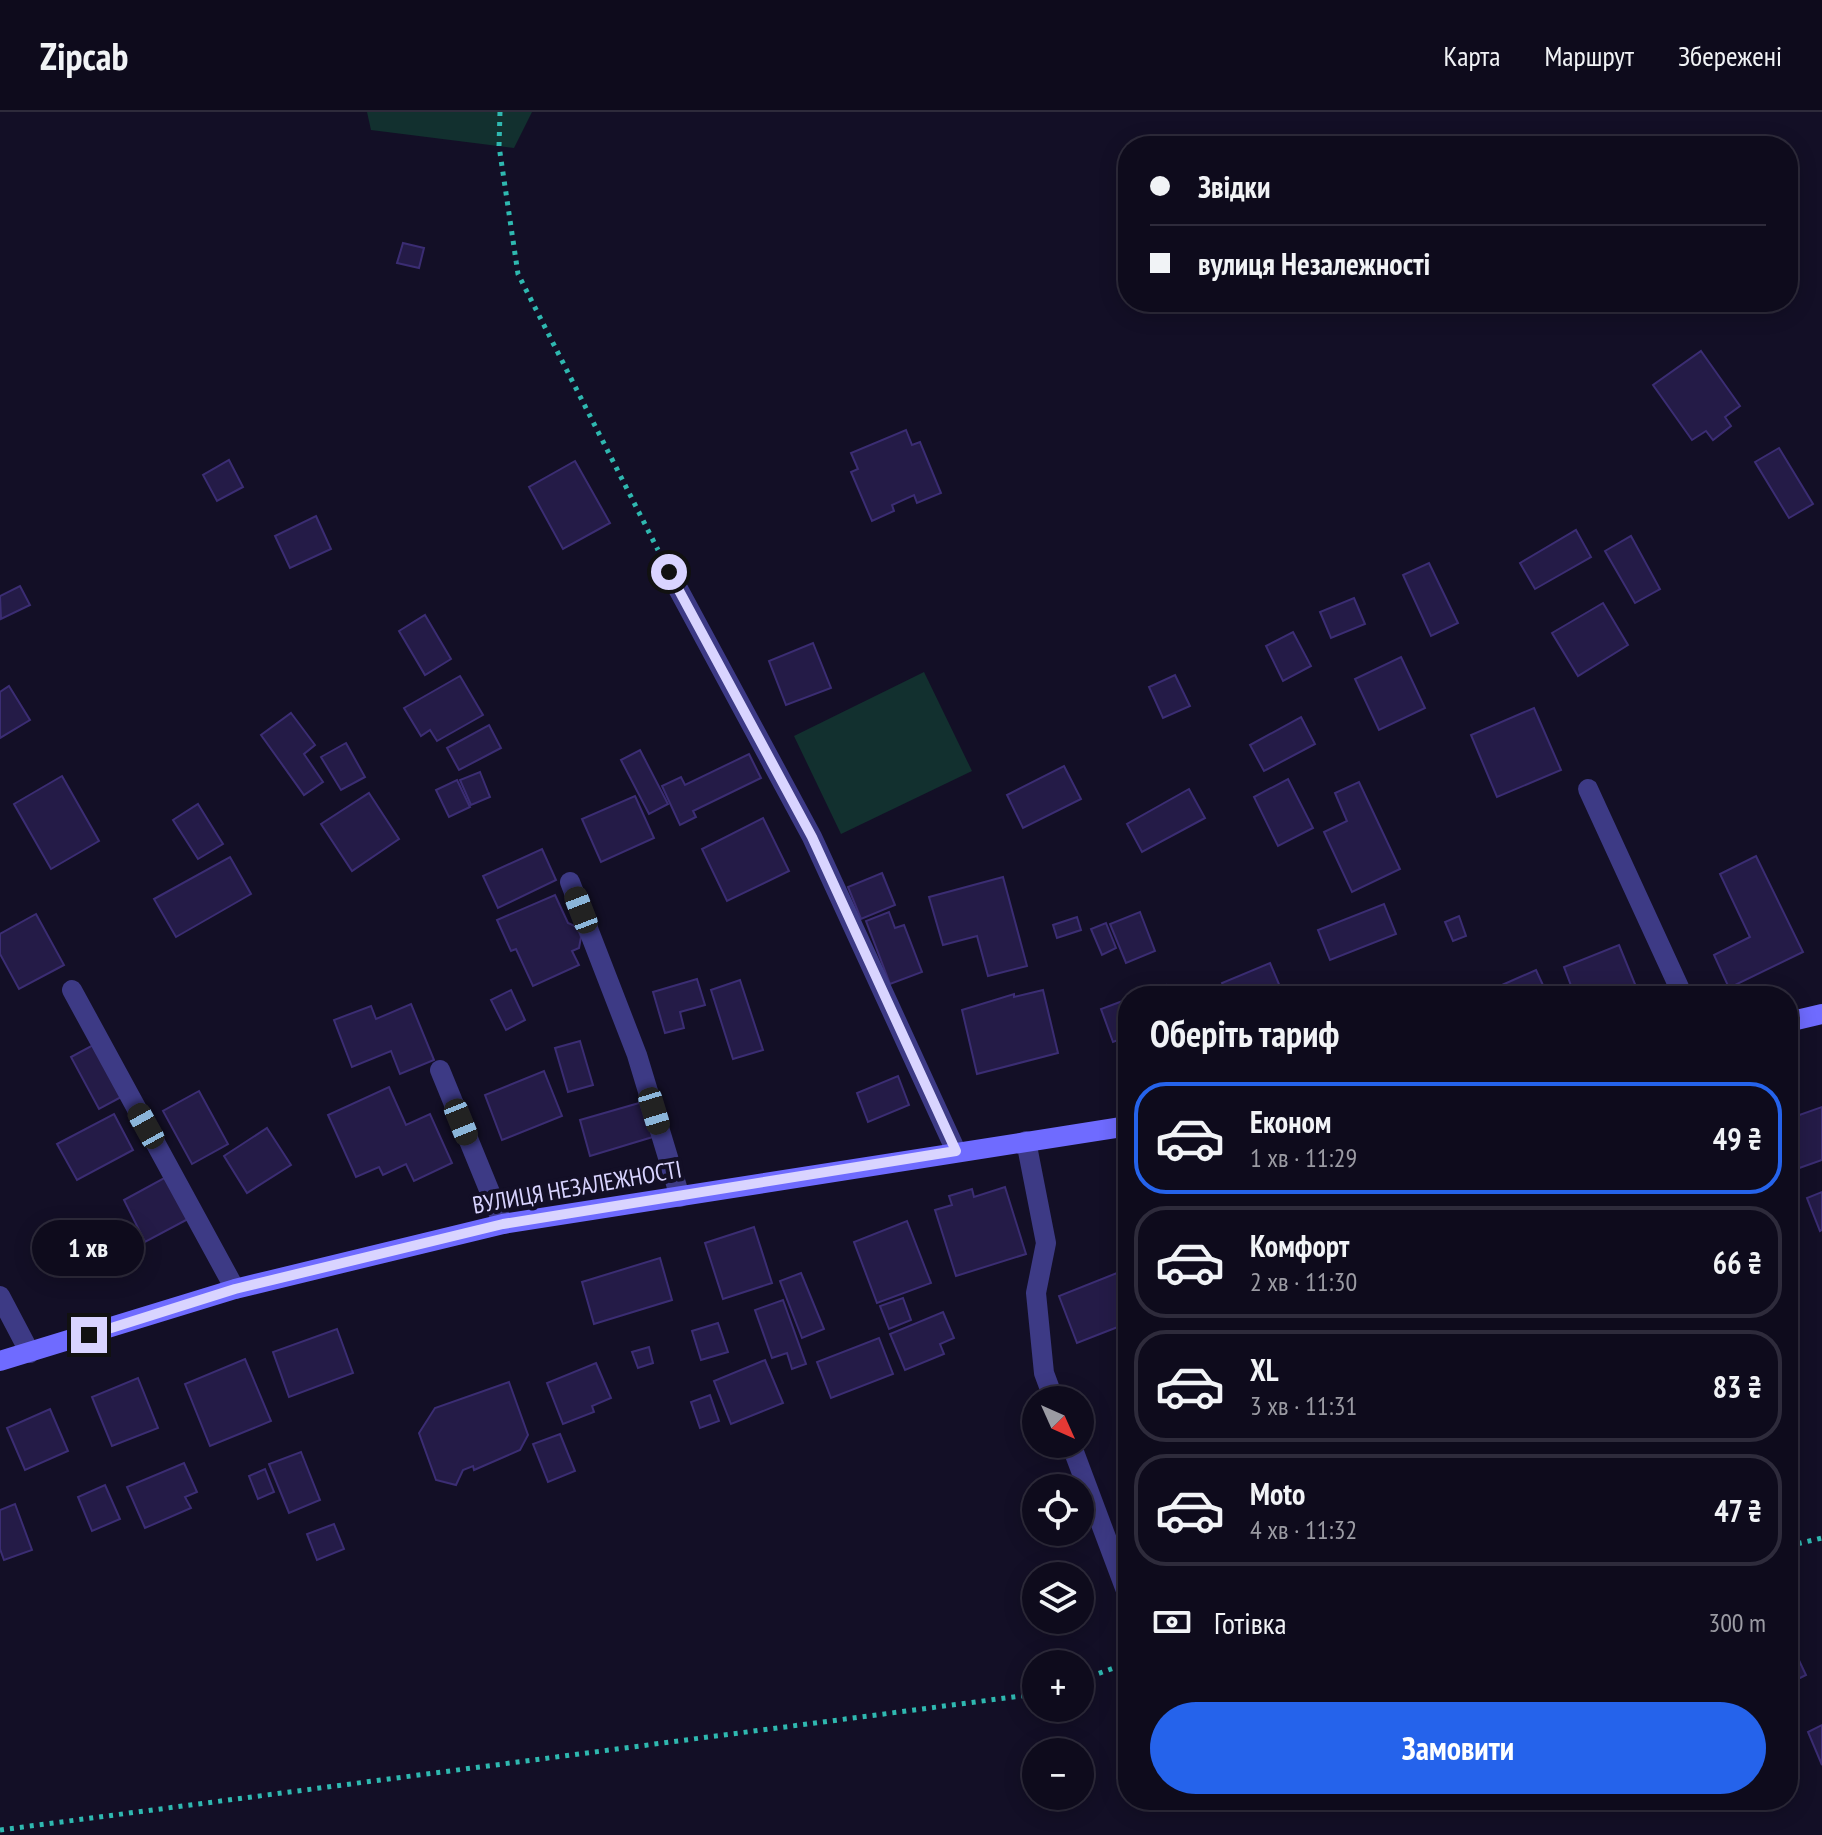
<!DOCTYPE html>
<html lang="uk">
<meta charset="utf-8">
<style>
:root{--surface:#0e0b1c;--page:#1c1929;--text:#f1f3f6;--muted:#9b9ba3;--line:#2e2b3b;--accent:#2563eb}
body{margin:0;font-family:"PT Sans Narrow",sans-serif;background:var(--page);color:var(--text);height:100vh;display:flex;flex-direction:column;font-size:30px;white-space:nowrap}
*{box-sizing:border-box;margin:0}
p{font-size:26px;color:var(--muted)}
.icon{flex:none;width:44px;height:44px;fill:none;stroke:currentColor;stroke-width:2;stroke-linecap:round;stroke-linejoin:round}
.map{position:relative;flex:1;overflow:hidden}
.sheet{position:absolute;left:1118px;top:874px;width:680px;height:824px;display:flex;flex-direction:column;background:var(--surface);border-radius:32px;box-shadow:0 4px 20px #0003,0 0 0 2px var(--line)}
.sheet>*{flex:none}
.banner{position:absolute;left:1118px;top:24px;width:680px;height:176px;border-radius:32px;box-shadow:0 4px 20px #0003,0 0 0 2px var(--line);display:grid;align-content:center;height:176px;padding:0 32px;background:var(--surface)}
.needle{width:52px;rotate:135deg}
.tools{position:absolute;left:1022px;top:1274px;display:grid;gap:16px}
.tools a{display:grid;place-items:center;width:72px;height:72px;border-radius:50%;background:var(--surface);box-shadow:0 4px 20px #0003,0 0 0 2px var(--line);font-size:40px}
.end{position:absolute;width:36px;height:36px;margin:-18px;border:10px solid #d9d4ff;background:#111;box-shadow:0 0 0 4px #111}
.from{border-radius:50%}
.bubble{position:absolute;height:56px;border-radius:28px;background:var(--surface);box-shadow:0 4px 20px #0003,0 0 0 2px var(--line);font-size:26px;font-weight:700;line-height:56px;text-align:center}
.car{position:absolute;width:24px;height:48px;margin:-24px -12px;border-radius:10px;box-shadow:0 0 6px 2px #0007;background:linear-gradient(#222 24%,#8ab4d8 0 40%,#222 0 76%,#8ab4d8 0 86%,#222 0)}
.banner b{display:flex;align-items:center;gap:28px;height:76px;font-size:30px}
.banner b+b{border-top:2px solid var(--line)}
.banner i{width:20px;height:20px;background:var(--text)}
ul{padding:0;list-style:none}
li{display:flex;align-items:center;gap:24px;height:112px;margin:0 16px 12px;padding:0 16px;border:4px solid var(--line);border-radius:32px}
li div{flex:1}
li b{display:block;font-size:30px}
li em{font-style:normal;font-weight:700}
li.active{border-color:var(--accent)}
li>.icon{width:72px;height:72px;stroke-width:1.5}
h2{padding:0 32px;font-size:36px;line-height:96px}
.pay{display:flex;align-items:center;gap:20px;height:88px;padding:0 32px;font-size:30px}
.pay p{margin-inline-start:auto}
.cta{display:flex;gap:16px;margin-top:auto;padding:16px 32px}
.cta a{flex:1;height:92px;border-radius:48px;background:var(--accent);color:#fff;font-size:32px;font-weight:700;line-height:92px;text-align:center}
header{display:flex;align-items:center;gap:48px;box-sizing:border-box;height:112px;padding:0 40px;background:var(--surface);border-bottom:2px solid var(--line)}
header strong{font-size:38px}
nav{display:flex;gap:44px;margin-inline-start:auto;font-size:28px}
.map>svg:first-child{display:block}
.green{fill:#12302f}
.building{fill:#241b47;stroke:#3b2d73;stroke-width:2}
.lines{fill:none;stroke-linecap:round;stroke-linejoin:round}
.path{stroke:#2fb8b0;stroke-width:5;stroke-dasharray:4 6;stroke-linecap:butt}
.lane{stroke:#3d3a85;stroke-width:20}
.street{stroke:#3d3a85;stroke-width:20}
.secondary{stroke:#6f6bff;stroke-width:20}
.route{stroke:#d9d4ff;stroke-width:10}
.labels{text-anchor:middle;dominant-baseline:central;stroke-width:8;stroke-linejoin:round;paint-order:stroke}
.street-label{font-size:24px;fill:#d9d4ff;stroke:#130f26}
</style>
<header>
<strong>Zipcab</strong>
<nav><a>Карта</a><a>Маршрут</a><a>Збережені</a></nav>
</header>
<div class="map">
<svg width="1822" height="1723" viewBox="0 0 1822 1723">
<rect width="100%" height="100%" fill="#130f26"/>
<g class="green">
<path d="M367 0H532L514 36 371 18Z"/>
<path d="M924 560 972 659 841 722 794 624Z"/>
</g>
<g class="building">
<path d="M403 131 424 136 419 156 397 151Z"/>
<path d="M1701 239 1740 294 1725 305 1731 314 1713 328 1706 319 1692 328 1653 273Z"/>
<path d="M906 318 912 333 920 330 941 381 917 391 914 383 892 393 894 399 872 409 851 360 858 357 851 341Z"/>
<path d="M1779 336 1813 392 1789 406 1755 350Z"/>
<path d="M229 348 243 375 217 389 203 363Z"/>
<path d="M575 349 610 411 563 437 529 375Z"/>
<path d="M316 404 331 437 290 456 275 424Z"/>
<path d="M1576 418 1591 445 1535 477 1520 451Z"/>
<path d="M1631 424 1660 477 1635 491 1605 439Z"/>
<path d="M1429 451 1458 511 1431 524 1403 463Z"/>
<path d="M20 474 30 493 1 507 0 484Z"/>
<path d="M1354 486 1365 512 1331 526 1320 500Z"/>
<path d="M1603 491 1628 533 1578 564 1552 521Z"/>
<path d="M425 503 451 547 425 563 399 519Z"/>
<path d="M1293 520 1311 554 1283 569 1266 534Z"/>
<path d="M813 531 831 576 786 593 769 549Z"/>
<path d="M1401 545 1425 596 1379 618 1355 567Z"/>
<path d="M1175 563 1190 594 1163 606 1149 575Z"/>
<path d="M460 564 483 603 437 629 430 618 421 624 404 596Z"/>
<path d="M9 574 30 608 0 626V580Z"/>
<path d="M1534 596 1561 658 1497 685 1471 623Z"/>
<path d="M291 601 315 633 304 642 323 670 304 683 261 623Z"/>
<path d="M1301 605 1315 632 1264 659 1250 633Z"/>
<path d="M489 613 501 636 459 658 447 636Z"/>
<path d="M346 631 365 665 341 678 321 645Z"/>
<path d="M640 638 668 692 649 702 621 648Z"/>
<path d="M749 642 761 666 693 699 696 705 680 713 662 674 681 665 685 673Z"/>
<path d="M1064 654 1081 687 1023 716 1007 683Z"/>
<path d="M480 660 490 685 471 693 460 668Z"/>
<path d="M62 664 99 729 51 757 14 692Z"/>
<path d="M1288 667 1313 716 1278 734 1254 685Z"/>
<path d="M457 668 470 695 449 705 436 678Z"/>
<path d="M1359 670 1400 757 1352 780 1324 720 1347 709 1335 681Z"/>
<path d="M1189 677 1205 706 1142 740 1127 712Z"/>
<path d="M369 681 399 727 352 759 321 712Z"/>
<path d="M635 684 654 726 601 750 582 707Z"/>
<path d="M198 692 223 732 198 747 173 708Z"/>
<path d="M763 706 789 759 727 789 702 737Z"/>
<path d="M542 737 556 768 498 796 483 764Z"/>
<path d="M1756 744 1803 840 1729 876 1714 843 1750 825 1720 762Z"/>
<path d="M230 745 251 782 176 825 154 787Z"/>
<path d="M882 761 895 793 861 807 848 775Z"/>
<path d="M1003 765 1027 854 988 864 977 824 943 833 929 785Z"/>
<path d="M555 783 568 811 577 815 581 825 579 836 572 839 579 853 533 874 516 837 511 839 497 808Z"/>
<path d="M1384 792 1396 822 1330 848 1318 818Z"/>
<path d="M889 800 895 816 904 813 922 860 890 872 866 809Z"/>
<path d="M1140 800 1155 839 1126 851 1110 812Z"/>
<path d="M36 802 64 853 19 877 0 842V822Z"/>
<path d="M1459 804 1466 824 1453 829 1445 810Z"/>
<path d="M1077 805 1081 818 1057 826 1053 813Z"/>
<path d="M1106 811 1116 836 1102 843 1091 817Z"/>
<path d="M1619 833 1637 877 1621 884H1575L1564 855Z"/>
<path d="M1270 851 1284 884H1227L1222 871Z"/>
<path d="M1536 858 1548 884H1477Z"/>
<path d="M697 867 705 893 680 900 684 916 665 921 653 880Z"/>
<path d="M740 868 763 938 733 947 711 878Z"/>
<path d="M1166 873 1170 884H1136Z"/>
<path d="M511 878 525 908 506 918 491 888Z"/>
<path d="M1043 878 1058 941 977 962 962 898 1014 882V885Z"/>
<path d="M1128 887V924L1113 930 1101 897Z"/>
<path d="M411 892 434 948 400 962 391 939 352 955 334 908 371 894 376 907Z"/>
<path d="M580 929 593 973 568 980 555 936Z"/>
<path d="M95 932 123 984 99 997 71 945Z"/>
<path d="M544 959 562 1004 502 1028 485 983Z"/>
<path d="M898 964 909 993 868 1010 857 981Z"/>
<path d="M389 975 406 1013 430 1002 452 1051 414 1069 406 1052 383 1063 379 1055 356 1065 328 1003Z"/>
<path d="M199 979 228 1032 192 1052 163 999Z"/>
<path d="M646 989 656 1024 590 1044 580 1008Z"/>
<path d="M1822 995V1048L1788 1060V1007Z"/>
<path d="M114 1002 133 1038 77 1068 57 1032Z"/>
<path d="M267 1016 291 1053 247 1081 224 1044Z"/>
<path d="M166 1065 188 1107 145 1130 124 1088Z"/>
<path d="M1005 1075 1026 1142 956 1164 935 1098 952 1093 949 1084 972 1077 974 1085Z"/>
<path d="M1822 1080V1118L1820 1119 1807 1086Z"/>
<path d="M907 1109 931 1171 877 1191 854 1130Z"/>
<path d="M754 1115 772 1171 723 1187 705 1131Z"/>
<path d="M660 1146 672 1188 594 1212 582 1170Z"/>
<path d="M1122 1159 1128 1173V1211L1077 1231 1059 1184Z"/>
<path d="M801 1161 824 1217 802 1226 780 1169Z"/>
<path d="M903 1186 911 1208 889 1217 880 1194Z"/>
<path d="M783 1188 806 1252 792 1257 787 1241 772 1246 755 1198Z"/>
<path d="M943 1200 954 1226 940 1232 944 1242 905 1258 890 1222Z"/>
<path d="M718 1211 728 1240 701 1248 692 1219Z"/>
<path d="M337 1217 353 1261 289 1285 273 1240Z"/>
<path d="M879 1226 893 1262 831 1286 817 1250Z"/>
<path d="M649 1235 653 1251 638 1256 632 1240Z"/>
<path d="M245 1247 271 1309 210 1334 185 1272Z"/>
<path d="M765 1248 783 1291 731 1312 714 1269Z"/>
<path d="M596 1251 611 1286 592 1294 594 1300 563 1312 547 1271Z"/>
<path d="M138 1266 158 1316 112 1334 92 1285Z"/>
<path d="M509 1270 528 1323 520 1338 474 1358 473 1354 463 1358 456 1373 436 1368 419 1321 435 1296Z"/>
<path d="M710 1283 719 1309 700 1316 691 1290Z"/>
<path d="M50 1297 68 1339 25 1358 7 1316Z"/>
<path d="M560 1322 575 1359 548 1370 533 1332Z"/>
<path d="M301 1340 320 1388 289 1401 269 1352Z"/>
<path d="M184 1351 197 1380 185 1385 191 1396 145 1416 127 1375Z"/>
<path d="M265 1357 274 1380 258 1387 249 1364Z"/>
<path d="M105 1373 120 1407 92 1419 78 1385Z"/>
<path d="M15 1392 32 1438 4 1448 0 1437V1398Z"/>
<path d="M334 1412 344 1437 317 1448 307 1422Z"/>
<path d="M1795 1540 1806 1563 1788 1572V1543Z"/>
<path d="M1822 1613V1653L1808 1620Z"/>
</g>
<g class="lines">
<g class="path">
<path d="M500 0 499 34 518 162 658 438"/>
<path d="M1788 1434 1822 1426"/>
<path d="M1080 1568 1128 1551"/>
<path d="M0 1718 1036 1582"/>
</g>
<g class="lane">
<path d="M1588 677 1683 884"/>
<path d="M570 770 637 943 680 1085"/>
<path d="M72 878 235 1177"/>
<path d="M440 958 503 1112"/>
<path d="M1026 1029 1046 1131 1036 1181 1044 1261 1054 1288"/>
<path d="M0 1184 30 1241"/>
<path d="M1071 1332 1128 1484"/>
</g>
<path class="street" d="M669 460 812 725 956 1039"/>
<g class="secondary">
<path d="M1788 910 1822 902"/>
<path d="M0 1249 235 1177 503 1112 1128 1014"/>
</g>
</g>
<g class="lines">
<path class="route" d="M89 1223 235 1177 503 1112 956 1039 812 725 669 460"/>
</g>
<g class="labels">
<g class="street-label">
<text transform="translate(577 1075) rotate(-10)">ВУЛИЦЯ НЕЗАЛЕЖНОСТІ</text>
</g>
</g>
</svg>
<div class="tools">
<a><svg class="needle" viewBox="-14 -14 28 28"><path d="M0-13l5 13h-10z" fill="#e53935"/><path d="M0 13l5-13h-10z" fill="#9b9ba3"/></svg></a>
<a><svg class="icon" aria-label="locate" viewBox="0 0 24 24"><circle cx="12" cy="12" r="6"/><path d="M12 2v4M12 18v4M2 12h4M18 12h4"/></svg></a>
<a><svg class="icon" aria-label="layers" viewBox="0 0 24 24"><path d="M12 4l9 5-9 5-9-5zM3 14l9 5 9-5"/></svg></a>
<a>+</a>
<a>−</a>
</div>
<i class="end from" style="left:669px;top:460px"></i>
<i class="end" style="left:89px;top:1223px"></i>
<div class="bubble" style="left:32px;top:1108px;width:112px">1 хв</div>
<i class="car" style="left:581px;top:798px;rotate:339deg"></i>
<i class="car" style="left:654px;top:999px;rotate:163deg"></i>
<i class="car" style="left:461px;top:1010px;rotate:158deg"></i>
<i class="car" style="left:146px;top:1014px;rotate:331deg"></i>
<div class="banner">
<b><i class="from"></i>Звідки</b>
<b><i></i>вулиця Незалежності</b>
</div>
<section class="sheet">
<h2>Оберіть тариф</h2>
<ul>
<li class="active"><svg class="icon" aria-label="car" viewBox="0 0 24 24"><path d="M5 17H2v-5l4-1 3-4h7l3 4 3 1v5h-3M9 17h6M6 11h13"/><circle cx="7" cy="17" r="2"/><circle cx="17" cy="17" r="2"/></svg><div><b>Економ</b><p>1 хв · 11:29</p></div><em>49 ₴</em></li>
<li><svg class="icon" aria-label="car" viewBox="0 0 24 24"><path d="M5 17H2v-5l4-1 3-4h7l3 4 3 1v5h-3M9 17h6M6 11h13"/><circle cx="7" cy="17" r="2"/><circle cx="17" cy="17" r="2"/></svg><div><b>Комфорт</b><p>2 хв · 11:30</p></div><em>66 ₴</em></li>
<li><svg class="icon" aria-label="car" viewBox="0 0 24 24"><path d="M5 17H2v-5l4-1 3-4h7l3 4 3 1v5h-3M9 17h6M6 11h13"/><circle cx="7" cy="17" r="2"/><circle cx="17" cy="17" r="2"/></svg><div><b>XL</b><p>3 хв · 11:31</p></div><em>83 ₴</em></li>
<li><svg class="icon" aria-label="car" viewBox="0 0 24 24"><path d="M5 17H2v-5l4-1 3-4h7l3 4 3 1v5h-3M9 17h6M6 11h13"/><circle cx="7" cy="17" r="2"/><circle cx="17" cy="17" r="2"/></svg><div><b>Moto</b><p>4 хв · 11:32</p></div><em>47 ₴</em></li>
</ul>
<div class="pay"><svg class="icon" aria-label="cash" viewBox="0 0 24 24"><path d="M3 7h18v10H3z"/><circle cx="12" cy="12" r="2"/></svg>Готівка<p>300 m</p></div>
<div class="cta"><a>Замовити</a></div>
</section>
</div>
